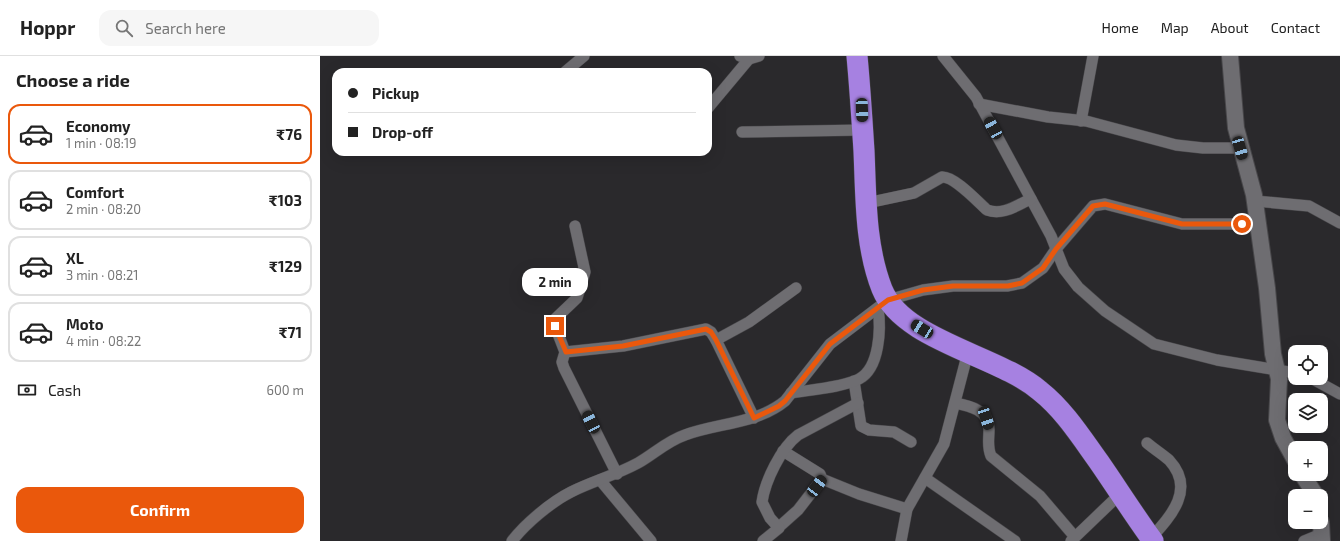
<!DOCTYPE html>
<meta charset="utf-8">
<style>
:root{--surface:#fff;--page:#f6f6f6;--text:#222;--muted:#767676;--line:#e0e0e0;--accent:#ea580c}
body{margin:0;font-family:"Exo 2",sans-serif;background:var(--page);color:var(--text);height:100vh;display:flex;flex-direction:column;font-size:15px;white-space:nowrap}
*{box-sizing:border-box;margin:0}
p{font-size:13px;color:var(--muted)}
.icon{flex:none;width:22px;height:22px;fill:none;stroke:currentColor;stroke-width:2;stroke-linecap:round;stroke-linejoin:round}
.map{position:relative;flex:1;overflow:hidden}
.side{display:flex;flex-direction:column;background:var(--surface);width:320px}
.side>*{flex:none}
.guide{position:absolute;left:12px;top:12px;width:380px;height:88px;border-radius:12px;box-shadow:0 4px 16px #0002;display:grid;align-content:center;height:88px;padding:0 16px;background:var(--surface)}
.tools{position:absolute;left:968px;top:289px;display:grid;gap:8px}
.tools a{display:grid;place-items:center;width:40px;height:40px;border-radius:8px;background:var(--surface);box-shadow:0 4px 16px #0002;font-size:20px}
.end{position:absolute;width:18px;height:18px;margin:-9px;border:5px solid #ea580c;background:#fff;box-shadow:0 0 0 2px #fff}
.from{border-radius:50%}
.bubble{position:absolute;height:28px;border-radius:12px;background:var(--surface);box-shadow:0 4px 16px #0002;font-size:13px;font-weight:700;line-height:28px;text-align:center}
.car{position:absolute;width:12px;height:24px;margin:-12px -6px;border-radius:5px;box-shadow:0 0 3px 1px #0007;background:linear-gradient(#222 24%,#8ab4d8 0 40%,#222 0 76%,#8ab4d8 0 86%,#222 0)}
.guide b{display:flex;align-items:center;gap:14px;height:38px;font-size:15px}
.guide b+b{border-top:1px solid var(--line)}
.guide i{width:10px;height:10px;background:var(--text)}
ul{padding:0;list-style:none}
li{display:flex;align-items:center;gap:12px;height:60px;margin:0 8px 6px;padding:0 8px;border:2px solid var(--line);border-radius:12px}
li div{flex:1}
li b{display:block;font-size:15px}
li em{font-style:normal;font-weight:700}
li.active{border-color:var(--accent)}
li>.icon{width:36px;height:36px;stroke-width:1.5}
h2{padding:0 16px;font-size:18px;line-height:48px}
.pay{display:flex;align-items:center;gap:10px;height:44px;padding:0 16px;font-size:15px}
.pay p{margin-inline-start:auto}
.action{display:flex;gap:8px;margin-top:auto;padding:8px 16px}
.action a{flex:1;height:46px;border-radius:12px;background:var(--accent);color:#fff;font-size:16px;font-weight:700;line-height:46px;text-align:center}
header{display:flex;align-items:center;gap:24px;box-sizing:border-box;height:56px;padding:0 20px;background:var(--surface);border-bottom:1px solid var(--line)}
header strong{font-size:19px}
nav{display:flex;gap:22px;margin-inline-start:auto;font-size:14px}
.search{width:280px;height:36px;background:var(--page);display:flex;align-items:center;gap:10px;box-sizing:border-box;padding:0 14px;border-radius:12px;color:var(--muted);font-size:15px}
main{display:flex;flex:1;min-height:0}
.map>svg:first-child{display:block}
.lines{fill:none;stroke-linecap:round;stroke-linejoin:round}
.street-casing{stroke:#48474a;stroke-width:12}
.secondary-casing{stroke:#48474a;stroke-width:18}
.highway-casing{stroke:#48474a;stroke-width:22}
.street{stroke:#6e6d71;stroke-width:11}
.secondary{stroke:#6e6d71;stroke-width:16}
.highway{stroke:#a681e1;stroke-width:21}
.route{stroke:#ea580c;stroke-width:5}
</style>
<header>
<strong>Hoppr</strong>
<div class="search"><svg class="icon" aria-label="search" viewBox="0 0 24 24"><circle cx="10" cy="10" r="6"/><path d="M15 15l6 6"/></svg>Search here</div>
<nav><a>Home</a><a>Map</a><a>About</a><a>Contact</a></nav>
</header>
<main>
<section class="side">
<h2>Choose a ride</h2>
<ul>
<li class="active"><svg class="icon" aria-label="car" viewBox="0 0 24 24"><path d="M5 17H2v-5l4-1 3-4h7l3 4 3 1v5h-3M9 17h6M6 11h13"/><circle cx="7" cy="17" r="2"/><circle cx="17" cy="17" r="2"/></svg><div><b>Economy</b><p>1 min · 08:19</p></div><em>₹76</em></li>
<li><svg class="icon" aria-label="car" viewBox="0 0 24 24"><path d="M5 17H2v-5l4-1 3-4h7l3 4 3 1v5h-3M9 17h6M6 11h13"/><circle cx="7" cy="17" r="2"/><circle cx="17" cy="17" r="2"/></svg><div><b>Comfort</b><p>2 min · 08:20</p></div><em>₹103</em></li>
<li><svg class="icon" aria-label="car" viewBox="0 0 24 24"><path d="M5 17H2v-5l4-1 3-4h7l3 4 3 1v5h-3M9 17h6M6 11h13"/><circle cx="7" cy="17" r="2"/><circle cx="17" cy="17" r="2"/></svg><div><b>XL</b><p>3 min · 08:21</p></div><em>₹129</em></li>
<li><svg class="icon" aria-label="car" viewBox="0 0 24 24"><path d="M5 17H2v-5l4-1 3-4h7l3 4 3 1v5h-3M9 17h6M6 11h13"/><circle cx="7" cy="17" r="2"/><circle cx="17" cy="17" r="2"/></svg><div><b>Moto</b><p>4 min · 08:22</p></div><em>₹71</em></li>
</ul>
<div class="pay"><svg class="icon" aria-label="cash" viewBox="0 0 24 24"><path d="M3 7h18v10H3z"/><circle cx="12" cy="12" r="2"/></svg>Cash<p>600 m</p></div>
<div class="action"><a>Confirm</a></div>
</section>
<div class="map">
<svg width="1020" height="485" viewBox="0 0 1020 485">
<rect width="100%" height="100%" fill="#2a292c"/>
<g class="lines">
<defs>
<g id="street">
<path d="M420 0 429 3 439 0"/>
<path d="M623 0 656 41 731 180 744 213 758 231 785 255 834 288 897 304 975 317"/>
<path d="M245 16 264 0"/>
<path d="M659 48 728 61 766 65 856 89 883 92H920"/>
<path d="M388 52 429 3"/>
<path d="M761 65 773 0"/>
<path d="M422 76 543 74"/>
<path d="M935 145 989 150 1020 167"/>
<path d="M547 147 594 137 622 121C634 120 657 145 667 154 683 160 697 149 711 143"/>
<path d="M255 170 265 216 257 242 235 263V270L245 296 242 306 244 312 297 418"/>
<path d="M396 284 429 266 476 232"/>
<path d="M245 296 303 290 386 273 391 276 396 284 434 362"/>
<path d="M991 322 1020 338"/>
<path d="M534 325 541 370 549 374 574 376 591 386"/>
<path d="M471 337C489 334 524 331 539 323 560 312 561 272 558 252"/>
<path d="M635 347C650 350 669 354 669 374 669 384 667 391 671 400L720 440 755 481"/>
<path d="M827 387C834 393 842 398 849 404 876 433 851 460 831 482"/>
<path d="M605 422 695 485"/>
<path d="M502 423 539 438 587 453"/>
<path d="M280 424 331 485"/>
<path d="M459 471 478 454 502 423 500 418 463 395"/>
<path d="M192 485C205 468 231 446 251 436 273 425 296 419 318 407 334 398 347 385 365 379 397 367 437 368 465 345L510 288 568 244 603 234 633 230H687L702 227 723 212 736 193 773 150 785 148 862 168H938"/>
<path d="M443 485 459 472 450 462 442 446C445 425 461 392 478 379L538 347"/>
<path d="M581 485 587 453 624 388 648 296"/>
<path d="M751 485 800 438"/>
<path d="M984 485 1001 478"/>
</g>
<g id="secondary">
<path d="M910 0 916 72 934 139 947 232 953 298 959 323 957 364 963 382 975 404"/>
<path d="M982 418 996 440"/>
<path d="M1001 466 1002 485"/>
</g>
<path id="highway" d="M537 0C540 32 542 64 544 95 546 140 545 190 562 233 583 285 678 299 720 335 744 354 761 381 779 406 797 432 814 459 833 485"/>
</defs>
<use href="#street" class="street-casing"/>
<use href="#secondary" class="secondary-casing"/>
<use href="#highway" class="highway-casing"/>
<use href="#street" class="street"/>
<use href="#secondary" class="secondary"/>
<use href="#highway" class="highway"/>
</g>
<g class="lines">
<path class="route" d="M235 270 246 296 303 290 386 273 391 276 396 284 434 362 459 350 465 345 510 288 568 244 603 234 633 230H688L702 227 723 212 736 193 773 150 785 148 862 168H922"/>
</g>
</svg>
<div class="tools">
<a><svg class="icon" aria-label="locate" viewBox="0 0 24 24"><circle cx="12" cy="12" r="6"/><path d="M12 2v4M12 18v4M2 12h4M18 12h4"/></svg></a>
<a><svg class="icon" aria-label="layers" viewBox="0 0 24 24"><path d="M12 4l9 5-9 5-9-5zM3 14l9 5 9-5"/></svg></a>
<a>+</a>
<a>−</a>
</div>
<i class="end from" style="left:922px;top:168px"></i>
<i class="end" style="left:235px;top:270px"></i>
<div class="bubble" style="left:202px;top:212px;width:66px">2 min</div>
<i class="car" style="left:542px;top:54px;rotate:178deg"></i>
<i class="car" style="left:673px;top:72px;rotate:331deg"></i>
<i class="car" style="left:920px;top:92px;rotate:164deg"></i>
<i class="car" style="left:602px;top:273px;rotate:302deg"></i>
<i class="car" style="left:666px;top:362px;rotate:162deg"></i>
<i class="car" style="left:271px;top:366px;rotate:333deg"></i>
<i class="car" style="left:497px;top:430px;rotate:37deg"></i>
<div class="guide">
<b><i class="from"></i>Pickup</b>
<b><i></i>Drop-off</b>
</div>
</div>
</main>
